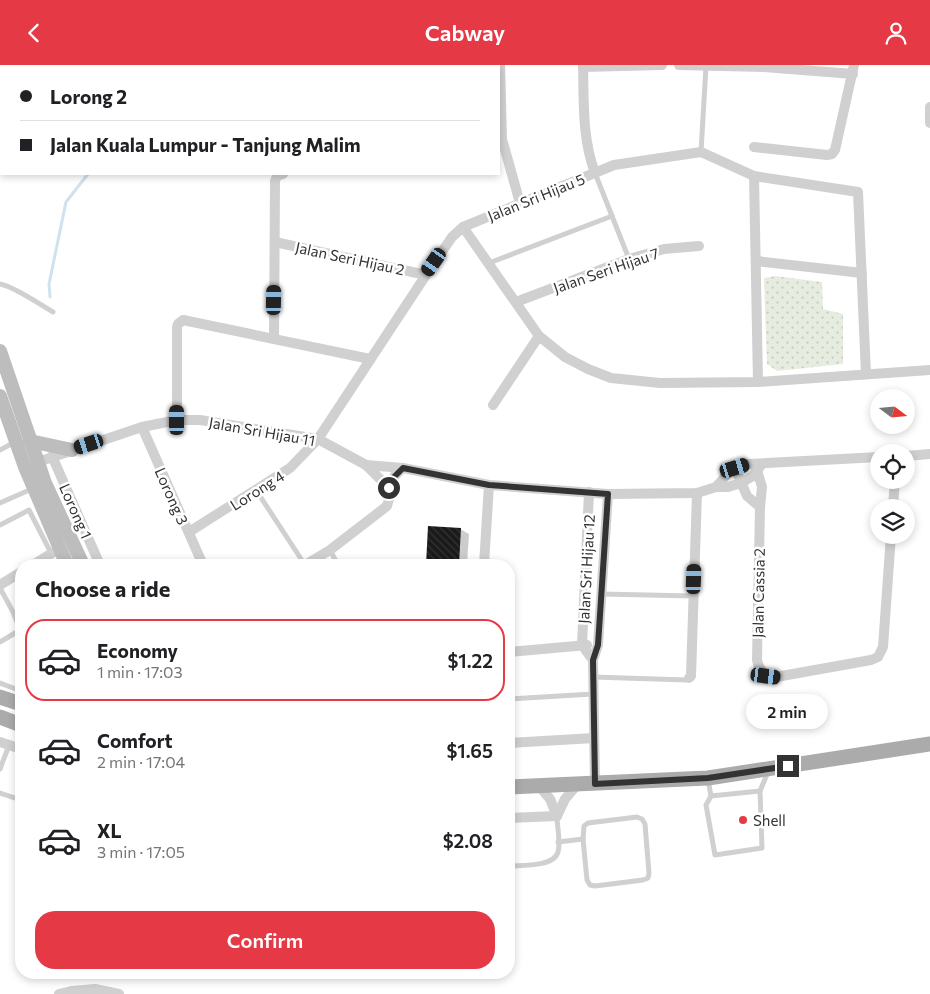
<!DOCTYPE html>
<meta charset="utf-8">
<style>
:root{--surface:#fff;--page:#f6f6f6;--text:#202124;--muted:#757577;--line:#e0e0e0;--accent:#e63946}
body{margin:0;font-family:Commissioner,sans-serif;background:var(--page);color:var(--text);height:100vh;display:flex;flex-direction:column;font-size:19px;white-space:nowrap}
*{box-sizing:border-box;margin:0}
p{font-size:16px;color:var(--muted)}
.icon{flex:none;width:28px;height:28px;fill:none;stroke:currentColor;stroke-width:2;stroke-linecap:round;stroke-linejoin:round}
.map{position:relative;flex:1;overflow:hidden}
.drawer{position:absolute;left:15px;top:494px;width:500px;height:420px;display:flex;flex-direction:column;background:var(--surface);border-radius:20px;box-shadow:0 2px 8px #0003}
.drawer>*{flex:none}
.banner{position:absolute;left:0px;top:0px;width:500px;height:110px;box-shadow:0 2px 8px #0003;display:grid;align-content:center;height:110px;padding:0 20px;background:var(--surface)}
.needle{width:32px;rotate:106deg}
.buttons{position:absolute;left:870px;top:324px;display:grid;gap:10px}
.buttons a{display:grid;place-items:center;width:45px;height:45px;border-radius:50%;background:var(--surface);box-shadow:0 2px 8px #0003;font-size:25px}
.end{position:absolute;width:22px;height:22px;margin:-11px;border:6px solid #333;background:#fff;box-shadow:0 0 0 2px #fff}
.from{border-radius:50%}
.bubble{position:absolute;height:35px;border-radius:18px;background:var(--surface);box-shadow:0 2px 8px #0003;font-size:16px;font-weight:600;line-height:35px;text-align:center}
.car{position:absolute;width:15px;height:30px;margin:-15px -8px;border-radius:6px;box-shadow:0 0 4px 1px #0007;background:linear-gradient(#222 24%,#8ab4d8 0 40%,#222 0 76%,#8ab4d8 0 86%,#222 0)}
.banner b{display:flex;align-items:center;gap:18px;height:48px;font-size:19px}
.banner b+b{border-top:1px solid var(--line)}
.banner i{width:12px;height:12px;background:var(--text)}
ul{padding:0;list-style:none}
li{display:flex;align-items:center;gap:15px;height:82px;margin:0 10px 8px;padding:0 10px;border:2px solid transparent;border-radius:20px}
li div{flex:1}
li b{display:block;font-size:19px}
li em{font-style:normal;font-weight:600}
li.on{border-color:var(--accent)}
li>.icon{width:45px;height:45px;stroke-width:1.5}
h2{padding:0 20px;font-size:22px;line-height:60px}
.action{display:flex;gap:10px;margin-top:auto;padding:10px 20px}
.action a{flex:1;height:58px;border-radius:20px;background:var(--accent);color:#fff;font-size:20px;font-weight:600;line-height:58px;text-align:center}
header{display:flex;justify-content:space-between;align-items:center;height:65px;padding:0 20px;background:var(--accent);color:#fff;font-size:22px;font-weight:600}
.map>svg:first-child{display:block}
.park{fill:url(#park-dots)}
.shadow{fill:#0003}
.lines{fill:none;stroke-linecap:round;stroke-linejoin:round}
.stream{stroke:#cfe2ee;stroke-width:3}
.building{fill:url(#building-back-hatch)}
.lane{stroke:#d0d0d0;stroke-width:5}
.street{stroke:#d0d0d0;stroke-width:10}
.secondary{stroke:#bdbdbd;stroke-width:14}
.primary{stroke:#ababab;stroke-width:15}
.route{stroke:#333;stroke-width:6}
.poi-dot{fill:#e63946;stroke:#fff;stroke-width:2}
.labels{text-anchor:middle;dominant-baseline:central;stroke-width:5;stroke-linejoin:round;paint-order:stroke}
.street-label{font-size:15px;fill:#333;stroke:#fff}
.poi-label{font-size:15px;fill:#333;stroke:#fff;text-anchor:start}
</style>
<header><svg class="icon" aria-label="back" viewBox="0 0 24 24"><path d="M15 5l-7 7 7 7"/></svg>Cabway<svg class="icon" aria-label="person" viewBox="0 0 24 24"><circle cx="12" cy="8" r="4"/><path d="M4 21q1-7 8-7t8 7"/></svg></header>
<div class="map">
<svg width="930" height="929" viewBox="0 0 930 929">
<defs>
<pattern id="park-dots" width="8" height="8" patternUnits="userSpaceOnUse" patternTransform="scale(1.25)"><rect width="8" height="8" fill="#e6ecdf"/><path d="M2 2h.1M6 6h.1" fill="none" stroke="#c6cbc0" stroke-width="1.8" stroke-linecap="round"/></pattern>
<pattern id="building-back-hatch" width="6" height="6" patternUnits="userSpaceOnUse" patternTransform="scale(1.25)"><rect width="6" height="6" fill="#1a1a1a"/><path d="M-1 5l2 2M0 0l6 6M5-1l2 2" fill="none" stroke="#333"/></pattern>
</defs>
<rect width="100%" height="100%" fill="#fff"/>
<path class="park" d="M775 211 822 217 823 244 843 249V299L777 306 767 299 764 213Z"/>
<path class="shadow" d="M460 464 469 469 467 500H427Z"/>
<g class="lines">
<g class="stream">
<path d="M99 0V1"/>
<path d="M50 232 49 219 66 137 88 109"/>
</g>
</g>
<path class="building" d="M428 461 461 463 459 500H426Z"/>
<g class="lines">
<g class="lane">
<path d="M0 34 1 33"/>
<path d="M701 87 706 1"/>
<path d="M595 108 629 194"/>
<path d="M489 198 612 151"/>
<path d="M0 219C17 223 37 238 53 247"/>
<path d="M0 385 15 377"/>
<path d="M256 425 305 500"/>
<path d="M0 438 34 423"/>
<path d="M0 460 29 445 51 488"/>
<path d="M330 485 338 500"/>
<path d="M0 523 13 547 21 567"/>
<path d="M601 529 693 531"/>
<path d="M0 577 20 565"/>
<path d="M593 612 687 615 689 613"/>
<path d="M0 618 21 626"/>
<path d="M509 634 593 629"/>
<path d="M0 704 9 680"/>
<path d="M708 715 711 731 760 726 768 707"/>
<path d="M0 728 21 735"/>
<path d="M711 731 706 740 715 790 762 783 760 726"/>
<path d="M637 752 642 754 645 759 649 808 648 813 643 815 595 821 590 820 587 815 583 774 584 761 588 758Z"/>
<path d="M558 777 583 774"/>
<path d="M509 801C522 800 554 802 558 787 561 777 557 762 557 752"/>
</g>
<g class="street">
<path d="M319 0V1"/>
<path d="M500 0 502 74 520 138"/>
<path d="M583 0C584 37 582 73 595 108"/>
<path d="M679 0 764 2 853 9"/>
<path d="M351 1 358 0"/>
<path d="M583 2 662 0"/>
<path d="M930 42V58"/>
<path d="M754 82 827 90 832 89 835 85 854 0"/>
<path d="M754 111 758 317"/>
<path d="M463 162 539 271 565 292 588 304 611 313 660 318 758 317 930 305"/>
<path d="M275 177 426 210"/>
<path d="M756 196 862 208"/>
<path d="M516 237 629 194 664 184 699 181"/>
<path d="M274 274 275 116 277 111 283 109"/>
<path d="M493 340 539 271"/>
<path d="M177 355V262L178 259 183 255 370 294"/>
<path d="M142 362 203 500"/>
<path d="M52 391 100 500"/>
<path d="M906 391 930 389"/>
<path d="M32 399 142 362 177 355H200L318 374 366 400 389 423"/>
<path d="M755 399 762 422 760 442 757 595C760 607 764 610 776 612L871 595 878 592 883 582 891 470"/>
<path d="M366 400 403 403 489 420 608 429 697 428 716 422H728L741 418 753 411 762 399"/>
<path d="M735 403 747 431 760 442"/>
<path d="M716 422 730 406 748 399 879 392"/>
<path d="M589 427 582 580 593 595"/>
<path d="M893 442 895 415"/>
<path d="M189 467 290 403 318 374 426 210 452 172 463 162 614 100 701 87 754 111 858 127 866 309"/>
<path d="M33 500 60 483"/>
<path d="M305 500 330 485 387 441C394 423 384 418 403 403"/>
<path d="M484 500 489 420"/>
<path d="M0 520 21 507"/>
<path d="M509 587 587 580"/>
<path d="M689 613 691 611 697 428"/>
<path d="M0 677 21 684"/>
<path d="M509 678 594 673"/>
<path d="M595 719 593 595 598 580 608 429"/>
<path d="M540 722 550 734 557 751"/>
<path d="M557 751 565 734 577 720"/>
<path d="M509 753 557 751"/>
<path d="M72 926 95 924 119 929"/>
<path d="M59 929 72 926 68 929"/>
</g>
<g class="secondary">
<path d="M0 286 45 418 83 500"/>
<path d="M0 331 25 402 67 500"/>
<path d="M30 376 72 385"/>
</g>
<g class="primary">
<path d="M0 632 21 639"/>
<path d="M0 652 21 660"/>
<path d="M509 722 708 713 930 679"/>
</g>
</g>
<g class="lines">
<path class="route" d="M389 423 392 414 403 403 489 420 608 429 598 580 593 595 595 719 708 713 788 701"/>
</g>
<circle class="poi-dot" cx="743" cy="755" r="5"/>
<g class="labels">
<g class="street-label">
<text transform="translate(536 132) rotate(-22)">Jalan Sri Hijau 5</text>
<text transform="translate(350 193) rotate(12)">Jalan Seri Hijau 2</text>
<text transform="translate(606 205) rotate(-19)">Jalan Seri Hijau 7</text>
<text transform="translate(262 366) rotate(10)">Jalan Sri Hijau 11</text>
<text transform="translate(257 425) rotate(-32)">Lorong 4</text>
<text transform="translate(172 431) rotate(66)">Lorong 3</text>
<text transform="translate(76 446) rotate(66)">Lorong 1</text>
<text transform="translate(586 504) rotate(-87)">Jalan Sri Hijau 12</text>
<text transform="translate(758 528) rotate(-89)">Jalan Cassia 2</text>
</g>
<g class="poi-label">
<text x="753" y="755">Shell</text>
</g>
</g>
</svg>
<div class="buttons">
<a><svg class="needle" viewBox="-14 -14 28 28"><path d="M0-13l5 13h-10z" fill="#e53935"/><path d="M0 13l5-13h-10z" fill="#757577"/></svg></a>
<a><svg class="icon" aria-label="locate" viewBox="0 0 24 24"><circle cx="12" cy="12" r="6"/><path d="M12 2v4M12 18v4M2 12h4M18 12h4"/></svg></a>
<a><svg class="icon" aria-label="layers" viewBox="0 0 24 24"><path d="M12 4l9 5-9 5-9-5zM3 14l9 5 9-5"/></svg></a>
</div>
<i class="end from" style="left:389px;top:423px"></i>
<i class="end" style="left:788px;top:701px"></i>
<div class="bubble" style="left:746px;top:629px;width:82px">2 min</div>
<i class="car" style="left:434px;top:197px;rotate:215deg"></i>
<i class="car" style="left:274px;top:235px;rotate:1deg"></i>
<i class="car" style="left:177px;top:355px;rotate:0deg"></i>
<i class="car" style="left:89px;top:379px;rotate:252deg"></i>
<i class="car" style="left:735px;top:403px;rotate:73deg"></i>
<i class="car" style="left:694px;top:514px;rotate:2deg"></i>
<i class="car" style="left:766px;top:611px;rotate:97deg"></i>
<div class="banner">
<b><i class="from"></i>Lorong 2</b>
<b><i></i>Jalan Kuala Lumpur - Tanjung Malim</b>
</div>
<section class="drawer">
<h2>Choose a ride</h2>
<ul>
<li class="on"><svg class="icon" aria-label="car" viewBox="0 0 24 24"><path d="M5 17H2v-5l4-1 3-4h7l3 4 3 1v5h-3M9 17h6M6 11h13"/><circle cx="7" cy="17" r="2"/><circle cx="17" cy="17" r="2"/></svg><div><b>Economy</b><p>1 min · 17:03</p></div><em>$1.22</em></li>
<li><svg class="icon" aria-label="car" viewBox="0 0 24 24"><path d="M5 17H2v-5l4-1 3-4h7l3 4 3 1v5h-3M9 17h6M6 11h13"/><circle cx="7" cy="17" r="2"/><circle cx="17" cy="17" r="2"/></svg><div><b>Comfort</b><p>2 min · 17:04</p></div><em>$1.65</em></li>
<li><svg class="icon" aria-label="car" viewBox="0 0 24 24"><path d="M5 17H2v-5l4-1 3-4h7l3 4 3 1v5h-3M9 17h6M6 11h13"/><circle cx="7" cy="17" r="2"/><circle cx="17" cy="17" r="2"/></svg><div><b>XL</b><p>3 min · 17:05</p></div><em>$2.08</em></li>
</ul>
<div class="action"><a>Confirm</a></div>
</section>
</div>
